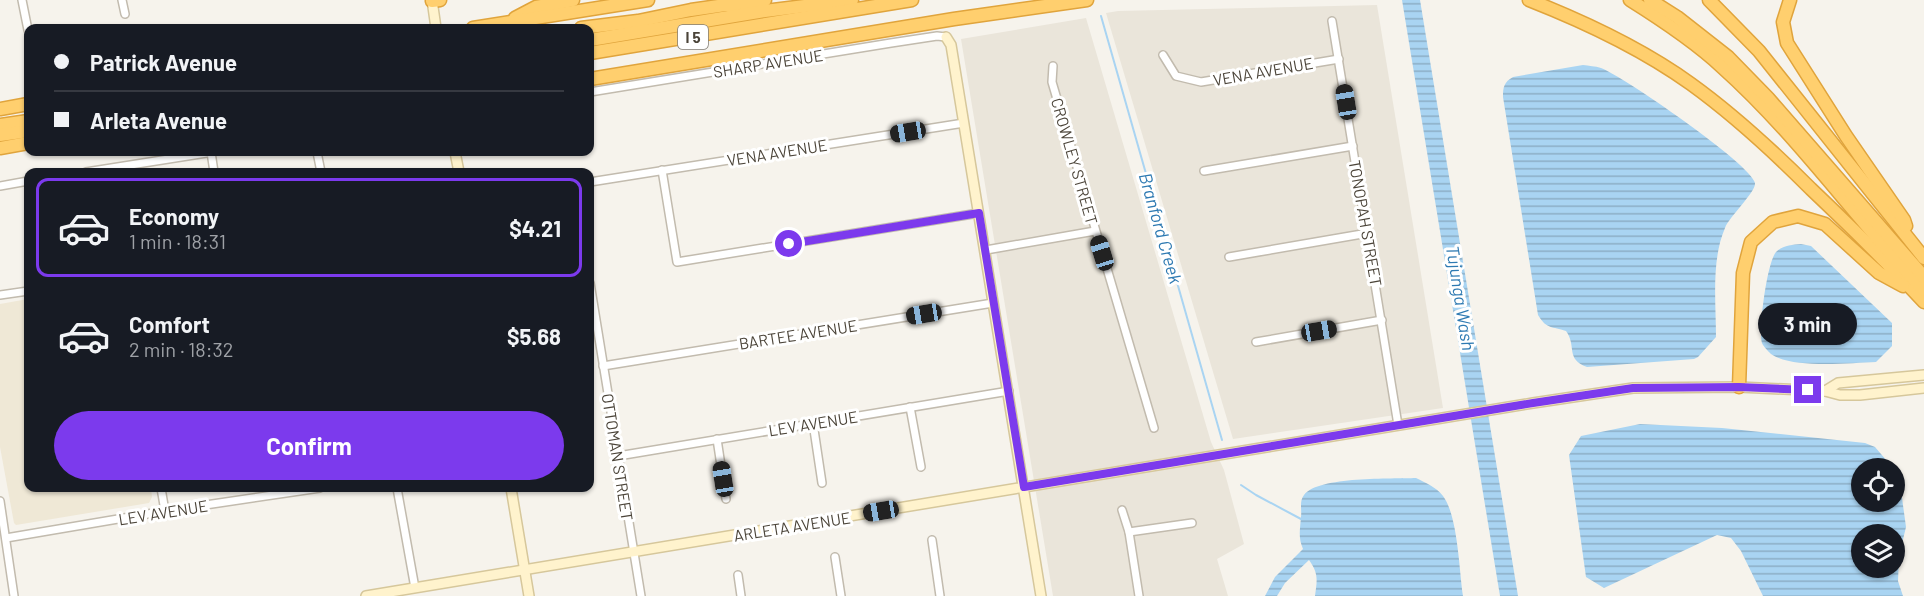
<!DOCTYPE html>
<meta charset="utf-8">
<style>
:root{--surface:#171b24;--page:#242831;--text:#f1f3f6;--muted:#9ea1a6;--line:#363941;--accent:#7c3aed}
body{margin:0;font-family:Barlow,sans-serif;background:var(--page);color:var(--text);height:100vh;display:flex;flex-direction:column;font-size:22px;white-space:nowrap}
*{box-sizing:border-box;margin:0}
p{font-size:20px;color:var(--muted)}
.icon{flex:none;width:33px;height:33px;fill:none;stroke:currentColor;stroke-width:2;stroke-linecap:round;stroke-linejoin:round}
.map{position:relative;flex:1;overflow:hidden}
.drawer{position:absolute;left:24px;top:168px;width:570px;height:324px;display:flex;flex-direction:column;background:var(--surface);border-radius:12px;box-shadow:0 2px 4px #0004}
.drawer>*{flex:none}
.banner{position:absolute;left:24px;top:24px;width:570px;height:132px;border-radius:12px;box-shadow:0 2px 4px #0004;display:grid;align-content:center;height:132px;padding:0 30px;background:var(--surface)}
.buttons{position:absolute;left:1851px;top:458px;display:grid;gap:12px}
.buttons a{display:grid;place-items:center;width:54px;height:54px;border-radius:50%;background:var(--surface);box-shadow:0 2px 4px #0004;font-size:30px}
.end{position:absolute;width:27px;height:27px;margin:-14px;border:8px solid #7c3aed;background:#fff;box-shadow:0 0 0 3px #fff}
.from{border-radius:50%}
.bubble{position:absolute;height:42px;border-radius:21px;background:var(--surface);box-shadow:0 2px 4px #0004;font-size:20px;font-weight:700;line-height:42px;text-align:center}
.car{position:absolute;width:18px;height:36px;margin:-18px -9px;border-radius:8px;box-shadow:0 0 4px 2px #0007;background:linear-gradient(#222 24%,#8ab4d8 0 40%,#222 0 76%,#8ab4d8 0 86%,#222 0)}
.banner b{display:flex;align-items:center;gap:21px;height:57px;font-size:22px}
.banner b+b{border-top:2px solid var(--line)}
.banner i{width:15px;height:15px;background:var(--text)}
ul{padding:10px 0 0;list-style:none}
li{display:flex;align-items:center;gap:18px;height:99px;margin:0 12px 9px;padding:0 18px;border:3px solid transparent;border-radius:12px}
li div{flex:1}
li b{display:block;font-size:22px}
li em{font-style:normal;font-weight:700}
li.selected{border-color:var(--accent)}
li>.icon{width:54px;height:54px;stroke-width:1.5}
.action{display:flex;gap:12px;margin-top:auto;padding:12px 30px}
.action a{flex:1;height:69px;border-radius:36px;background:var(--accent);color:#fff;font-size:24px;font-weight:700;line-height:69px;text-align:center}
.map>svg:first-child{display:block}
.residential{fill:#eae5da}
.education{fill:#efe8d6}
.water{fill:url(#water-rules);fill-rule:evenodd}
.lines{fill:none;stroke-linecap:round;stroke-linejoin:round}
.stream{stroke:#a9d4f2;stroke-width:2}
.street-casing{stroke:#c2bbae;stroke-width:10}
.secondary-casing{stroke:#d6c79b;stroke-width:12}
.highway-casing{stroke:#e0a43c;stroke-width:15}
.street{stroke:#fff;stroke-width:7}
.secondary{stroke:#fff3cd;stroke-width:9}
.highway{stroke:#ffcf6e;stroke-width:12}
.route{stroke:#7c3aed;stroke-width:8}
.labels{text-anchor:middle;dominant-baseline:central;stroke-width:6;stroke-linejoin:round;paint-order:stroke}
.shield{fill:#fff;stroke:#817c74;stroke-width:1.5}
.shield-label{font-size:15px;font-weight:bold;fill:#4b4439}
.street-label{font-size:16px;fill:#4b4439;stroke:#fff}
.water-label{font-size:18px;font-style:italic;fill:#2e7ab2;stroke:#fff}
</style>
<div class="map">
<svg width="1924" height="596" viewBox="0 0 1924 596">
<defs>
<pattern id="water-rules" width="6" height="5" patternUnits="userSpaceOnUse" patternTransform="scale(1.5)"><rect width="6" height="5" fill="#a9d4f2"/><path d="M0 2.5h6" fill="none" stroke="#8caec5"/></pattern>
</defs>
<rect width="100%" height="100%" fill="#f6f3ec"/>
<g class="residential">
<path d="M1377 5 1443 408 1233 439 1106 13 1118 11Z"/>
<path d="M1086 18 1211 442 1224 470 1244 544 1217 559 1228 596H1053L961 39Z"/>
</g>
<path class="education" d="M28 299V488H151L152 497 149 503 16 525 14 523 0 447V304Z"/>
<g class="water">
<path d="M1402 0H1420L1518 596H1500Z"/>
<path d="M1583 65C1589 66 1595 66 1601 68 1624 77 1751 164 1755 183 1756 192 1729 217 1725 228 1711 260 1716 303 1716 337L1698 357 1694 359 1587 367C1565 359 1577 346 1566 331 1552 326 1547 330 1538 315L1503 97C1503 87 1504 82 1513 77Z"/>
<path d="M1801 244 1811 246 1892 323V346L1876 362C1849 363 1792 369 1771 354 1768 351 1763 346 1762 343 1758 331 1767 262 1776 252 1783 245 1792 245 1801 244Z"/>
<path d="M1640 424 1722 428 1865 443 1875 447 1893 468H1862V501H1894L1895 469 1899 476 1906 527 1899 556 1898 581 1903 596H1763L1741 551 1731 538 1717 535 1604 588 1586 577 1569 455 1581 436ZM1862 534H1894V567H1862Z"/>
<path d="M1416 478C1426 483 1436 487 1443 496 1458 516 1459 570 1463 596H1315C1317 580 1319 574 1309 560L1285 583 1277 596H1265L1275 577 1303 549C1298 537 1300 530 1301 517 1302 510 1299 501 1304 495 1318 476 1393 479 1416 478Z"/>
</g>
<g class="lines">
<g class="stream">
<path d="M1101 16 1222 440"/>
<path d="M1241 485 1256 495 1301 519"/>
</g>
<defs>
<g id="street">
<path d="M22 0 28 30"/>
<path d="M122 0 125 14"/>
<path d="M1332 21 1398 425"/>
<path d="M1163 55 1176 76 1201 82 1339 59"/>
<path d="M1053 66 1052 82 1154 428"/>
<path d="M590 92 891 43 937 36 946 37"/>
<path d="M211 152 214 172"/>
<path d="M317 152 321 172"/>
<path d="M662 170 677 262 979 213"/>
<path d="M1204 171 1353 146"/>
<path d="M86 172 213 152"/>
<path d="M590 182 964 123"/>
<path d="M0 186 28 181"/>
<path d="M986 250 1095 231"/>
<path d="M1229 257 1368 233"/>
<path d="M590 283 641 596"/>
<path d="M0 295 28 291"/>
<path d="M1256 342 1382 320"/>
<path d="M603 366 993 303"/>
<path d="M910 407 921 467"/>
<path d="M813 423 822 483"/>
<path d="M717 439 726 499"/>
<path d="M618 456 1009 391"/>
<path d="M161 488 165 511"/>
<path d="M397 488 415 588"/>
<path d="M0 501 14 596"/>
<path d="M1122 510 1129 532 1139 596"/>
<path d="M1129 532 1192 523"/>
<path d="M6 538 165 511 320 488"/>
<path d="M932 540 940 596"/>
<path d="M835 557 841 596"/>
<path d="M738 575 741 596"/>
</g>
<g id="secondary">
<path d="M432 0 436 28"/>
<path d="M946 37 951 45 1041 596"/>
<path d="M455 152 459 172"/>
<path d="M1825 391 1838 383 1924 375"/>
<path d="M511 488 529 596"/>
<path d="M366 596 1533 403 1633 388 1739 387 1825 391 1840 395H1860L1924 388"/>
</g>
<g id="highway">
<path d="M1529 0C1585 22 1641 48 1691 84 1734 115 1773 151 1811 189 1850 226 1888 263 1924 302"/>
<path d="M1630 0C1662 20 1694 41 1722 67 1797 134 1855 218 1924 290"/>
<path d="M1650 0 1677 17 1728 57 1768 98 1924 277"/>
<path d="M1709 0 1759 51 1924 258"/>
<path d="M1790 0 1783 22 1787 43 1846 136 1904 220 1906 226"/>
<path d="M432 1 440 0"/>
<path d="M515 18 536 7 573 0"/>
<path d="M473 28 648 0"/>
<path d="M581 28 638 21 691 10 725 5H743L765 0"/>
<path d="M590 40 765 11 852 0"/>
<path d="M590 53 912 0"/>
<path d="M590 79 954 19 1087 0"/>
<path d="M0 109 28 104"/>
<path d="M0 125 28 121"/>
<path d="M0 135 28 131"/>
<path d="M0 148 28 143"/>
<path d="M1739 387 1743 273 1751 242 1773 222 1798 216 1825 224 1879 273 1903 286"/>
</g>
</defs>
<use href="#street" class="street-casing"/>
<use href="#secondary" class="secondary-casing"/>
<use href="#highway" class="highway-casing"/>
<use href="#street" class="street"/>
<use href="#secondary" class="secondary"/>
<use href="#highway" class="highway"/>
</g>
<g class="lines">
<path class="route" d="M789 244 979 213 1024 487 1533 403 1633 388 1739 387 1808 390"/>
</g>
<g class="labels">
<rect class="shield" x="678" y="25" width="30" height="24" rx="4.5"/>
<g class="shield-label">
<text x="693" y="37">I 5</text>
</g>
<g class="street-label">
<text transform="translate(768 63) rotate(-9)">SHARP AVENUE</text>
<text transform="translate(1263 71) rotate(-10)">VENA AVENUE</text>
<text transform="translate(777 152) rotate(-9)">VENA AVENUE</text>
<text transform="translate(1075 161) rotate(74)">CROWLEY STREET</text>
<text transform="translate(1366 223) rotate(80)">TONOPAH STREET</text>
<text transform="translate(798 334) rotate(-9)">BARTEE AVENUE</text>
<text transform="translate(813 423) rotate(-9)">LEV AVENUE</text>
<text transform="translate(618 457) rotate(81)">OTTOMAN STREET</text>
<text transform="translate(163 512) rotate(-9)">LEV AVENUE</text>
<text transform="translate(792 526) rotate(-9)">ARLETA AVENUE</text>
</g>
<g class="water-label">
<text transform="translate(1161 228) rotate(74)">Branford Creek</text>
<text transform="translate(1461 298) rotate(81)">Tujunga Wash</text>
</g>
</g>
</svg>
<div class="buttons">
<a><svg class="icon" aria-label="locate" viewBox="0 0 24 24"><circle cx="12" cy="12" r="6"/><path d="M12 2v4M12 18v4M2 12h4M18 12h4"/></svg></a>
<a><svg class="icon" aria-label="layers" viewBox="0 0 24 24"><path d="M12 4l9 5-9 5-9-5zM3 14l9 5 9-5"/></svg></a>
</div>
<i class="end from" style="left:789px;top:244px"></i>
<i class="end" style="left:1808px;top:390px"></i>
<div class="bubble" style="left:1758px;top:303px;width:99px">3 min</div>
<i class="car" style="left:1346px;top:102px;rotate:351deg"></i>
<i class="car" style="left:908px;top:132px;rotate:261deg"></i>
<i class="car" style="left:1102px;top:253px;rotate:343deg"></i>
<i class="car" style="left:924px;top:314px;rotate:261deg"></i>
<i class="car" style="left:1319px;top:331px;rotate:80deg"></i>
<i class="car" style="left:723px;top:479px;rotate:351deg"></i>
<i class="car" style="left:881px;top:511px;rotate:261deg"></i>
<div class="banner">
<b><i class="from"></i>Patrick Avenue</b>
<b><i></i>Arleta Avenue</b>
</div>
<section class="drawer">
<ul>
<li class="selected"><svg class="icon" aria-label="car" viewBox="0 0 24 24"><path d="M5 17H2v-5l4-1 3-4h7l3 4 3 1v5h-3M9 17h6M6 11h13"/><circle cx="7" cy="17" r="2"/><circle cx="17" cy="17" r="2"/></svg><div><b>Economy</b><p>1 min · 18:31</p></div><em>$4.21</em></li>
<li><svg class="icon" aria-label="car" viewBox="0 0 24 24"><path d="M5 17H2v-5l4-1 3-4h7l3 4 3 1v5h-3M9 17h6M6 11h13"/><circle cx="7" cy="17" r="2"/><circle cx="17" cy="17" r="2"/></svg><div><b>Comfort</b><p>2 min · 18:32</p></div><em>$5.68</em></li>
</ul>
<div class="action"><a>Confirm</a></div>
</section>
</div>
